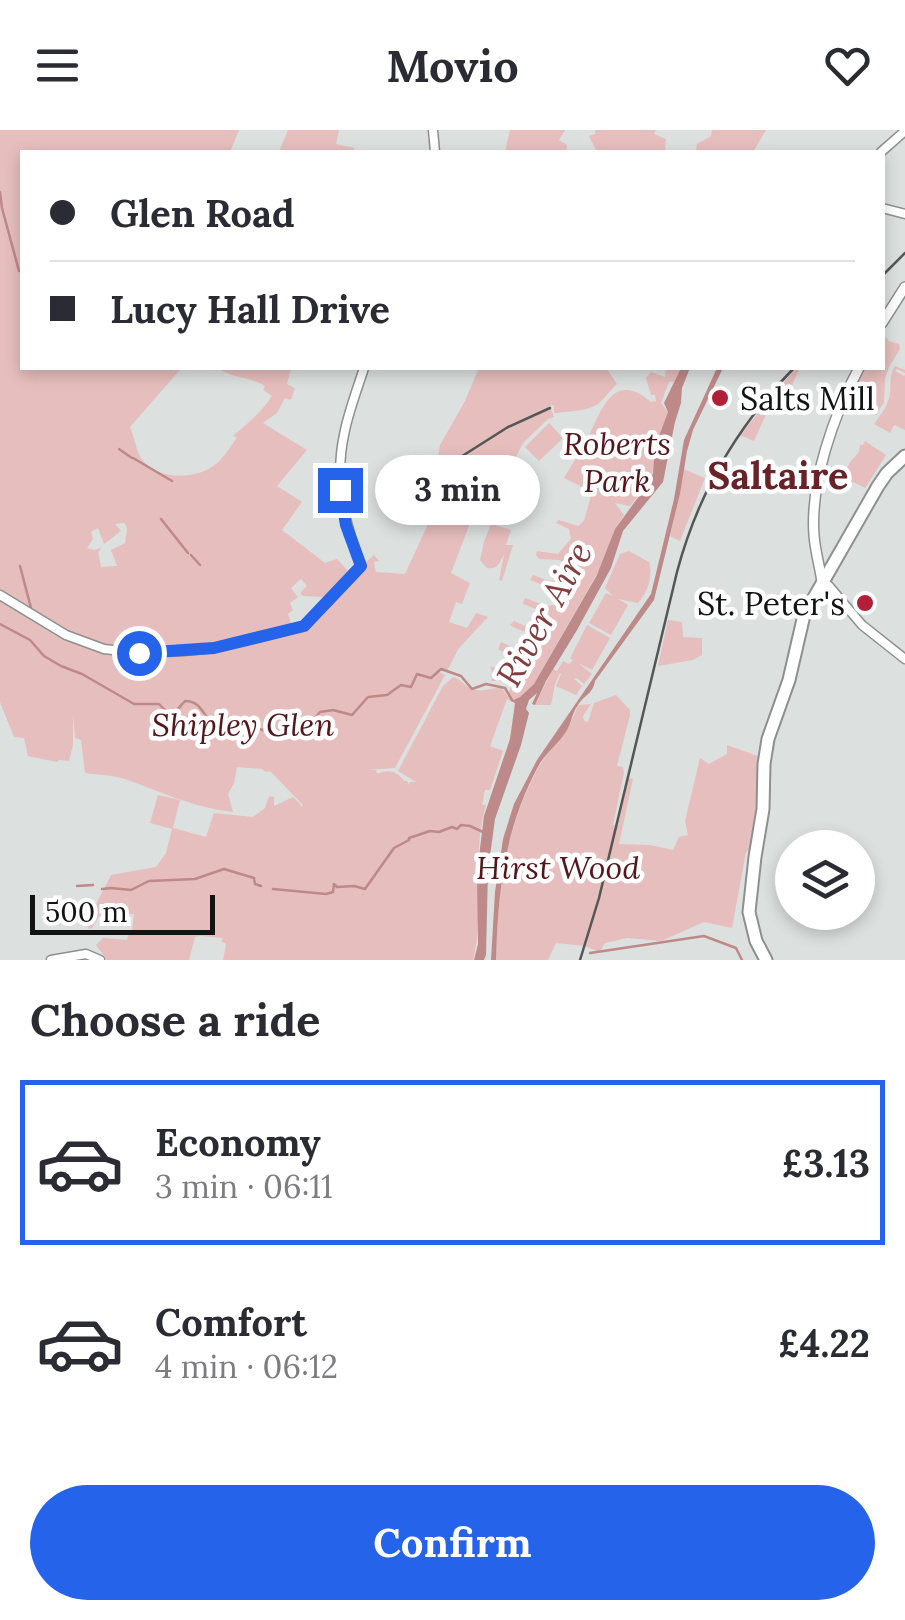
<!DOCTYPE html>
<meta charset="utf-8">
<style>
:root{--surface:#fff;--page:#f2f2f3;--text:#2b2b33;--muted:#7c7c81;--line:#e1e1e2;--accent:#2563eb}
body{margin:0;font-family:Lora,serif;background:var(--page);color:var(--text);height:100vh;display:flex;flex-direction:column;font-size:38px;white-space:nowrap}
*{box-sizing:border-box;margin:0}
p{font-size:32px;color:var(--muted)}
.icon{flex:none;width:55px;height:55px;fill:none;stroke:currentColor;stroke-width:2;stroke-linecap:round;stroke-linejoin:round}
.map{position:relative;height:830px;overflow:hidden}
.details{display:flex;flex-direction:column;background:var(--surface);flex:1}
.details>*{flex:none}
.banner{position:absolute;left:20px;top:20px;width:865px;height:220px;border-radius:0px;box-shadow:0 5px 15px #0003;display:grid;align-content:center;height:220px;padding:0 30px;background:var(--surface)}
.controls{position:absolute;left:775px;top:700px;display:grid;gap:20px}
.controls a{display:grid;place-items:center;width:100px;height:100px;border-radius:50%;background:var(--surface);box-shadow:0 5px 15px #0003;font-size:50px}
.scale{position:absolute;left:30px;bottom:25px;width:185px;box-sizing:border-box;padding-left:10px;border:5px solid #121413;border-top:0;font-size:28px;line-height:35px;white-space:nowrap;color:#121413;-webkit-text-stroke:8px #fff;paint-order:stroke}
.end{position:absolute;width:45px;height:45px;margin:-22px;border:12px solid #2563eb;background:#fff;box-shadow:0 0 0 5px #fff}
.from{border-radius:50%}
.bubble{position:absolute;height:70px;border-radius:35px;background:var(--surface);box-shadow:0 5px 15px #0003;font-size:32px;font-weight:700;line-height:70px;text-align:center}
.banner b{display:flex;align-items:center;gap:35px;height:95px;font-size:38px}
.banner b+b{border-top:2px solid var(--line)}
.banner i{width:25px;height:25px;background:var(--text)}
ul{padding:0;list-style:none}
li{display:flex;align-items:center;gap:30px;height:165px;margin:0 20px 15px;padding:0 10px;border:5px solid transparent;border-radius:0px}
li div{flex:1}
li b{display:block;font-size:38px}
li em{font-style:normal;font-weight:700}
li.on{border-color:var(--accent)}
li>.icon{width:90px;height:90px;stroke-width:1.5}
h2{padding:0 30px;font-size:45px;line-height:120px}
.primary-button{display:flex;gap:20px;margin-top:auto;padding:20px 30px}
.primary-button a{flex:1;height:115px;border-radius:60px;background:var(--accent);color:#fff;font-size:40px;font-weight:700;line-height:115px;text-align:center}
header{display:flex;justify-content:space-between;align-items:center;height:130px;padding:0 30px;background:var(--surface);font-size:45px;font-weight:700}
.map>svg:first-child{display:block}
.green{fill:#e6bebd;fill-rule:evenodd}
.water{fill:#be8989}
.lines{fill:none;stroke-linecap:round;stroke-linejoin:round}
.stream{stroke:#be8989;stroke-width:2.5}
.secondary-casing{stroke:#8c908e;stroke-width:11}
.primary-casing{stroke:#8c908e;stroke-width:12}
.highway-casing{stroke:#8c908e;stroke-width:15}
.secondary{stroke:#fff;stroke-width:8}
.primary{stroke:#fff;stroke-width:9}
.highway{stroke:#fff;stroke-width:11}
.rail{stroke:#545756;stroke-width:2.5}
.route{stroke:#2563eb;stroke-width:12}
.poi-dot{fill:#b21f36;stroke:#fff;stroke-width:4}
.labels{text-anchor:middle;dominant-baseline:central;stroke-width:9;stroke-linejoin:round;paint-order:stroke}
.poi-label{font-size:32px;fill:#121413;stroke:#fff;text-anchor:start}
.park-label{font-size:32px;font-style:italic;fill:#55151b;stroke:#fff}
.water-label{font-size:35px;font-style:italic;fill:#823e40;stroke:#fff}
.quarter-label{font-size:38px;font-weight:bold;fill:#682228;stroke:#fff}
</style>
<header><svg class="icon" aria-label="menu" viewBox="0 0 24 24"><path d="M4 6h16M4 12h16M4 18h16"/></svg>Movio<svg class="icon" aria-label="heart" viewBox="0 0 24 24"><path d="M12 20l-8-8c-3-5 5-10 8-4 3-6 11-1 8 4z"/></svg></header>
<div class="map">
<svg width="905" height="830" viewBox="0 0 905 830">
<rect width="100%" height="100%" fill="#dce0df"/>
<g class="green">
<path d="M0 0H239L230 22H22V238H178L179 241 130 297C134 306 136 320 141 328 156 351 197 350 216 334 224 328 230 316 237 308L233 306C248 293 262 282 272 266L263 260 265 256C246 245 236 250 218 238H291L287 254 295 258 291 270 285 268 277 283 263 293 307 320 277 356 302 372 282 400 325 433 337 429 351 444 326 470 322 467 303 466 300 463 307 456 301 449 291 458 298 467 290 473 293 480 288 484 292 496 212 516 126 521 124 516 123 521 86 512 0 463ZM125 393 127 399 125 413 111 420 117 436 101 437 98 422 102 418 94 420 87 418 93 409 91 402 98 398 104 414 121 401 115 394Z"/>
<path d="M288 0H339L336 14 354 18V22H279Z"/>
<path d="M510 0H565L559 10 567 15 566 22H505Z"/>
<path d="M595 0H656L654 4 666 9 665 20 668 22H597L589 6 595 4Z"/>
<path d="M712 0H766L753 22H696L697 14 711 6Z"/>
<path d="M883 206 888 209V211L899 214 900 219 889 237 885 248 884 272 876 285H870L851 276H856L857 271 848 266 863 238H882Z"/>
<path d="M895 236 905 240V243L897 239 895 241 904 246 905 245V300L894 295 890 303 874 294C880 286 889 275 890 263 891 251 889 247 895 236Z"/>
<path d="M479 238H606L617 254C610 260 606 267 599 273 590 281 569 281 557 283H554V275L550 276 554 287 548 289 523 313 516 327 513 326 481 364 451 443 470 453 462 474 456 472 449 492 467 498 476 483 488 487 459 518 447 541H438L445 545 395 638 368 640H376L377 644C388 639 397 641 404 651H407L409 655 410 652H416L398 641 443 556 453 547C462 550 464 556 472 559 482 563 491 557 502 558L508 567 511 555 506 551H491L493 543 490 536 498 539 511 550 524 536 518 530 498 519 501 512 529 525 539 510C532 501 520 502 510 495L514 491 525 496 544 499 549 484 523 474 525 468 546 476 554 475 559 463 556 460 530 450 533 445 549 451 562 450C565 439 570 445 560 430L539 429 536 425 537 421 558 424 571 409 569 399 554 392 556 393 559 390 578 396 584 391 592 362 564 348C572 334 582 320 589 305 603 276 615 241 651 272L656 271 655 265H651L646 248 651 242 665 247 666 238H681L674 252H669L661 273 668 282 650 351 630 376 615 373 624 385 615 399 601 437 534 554 520 567 511 571 507 569 490 616 503 621 490 660H485L482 675H486C471 726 485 780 473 830H223L226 814 221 811 223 808 199 806 195 807 189 830H107L96 815 103 808 127 810 129 802 132 801 134 784 114 783 104 778 92 798 89 799 86 794 111 745 156 737 166 723 172 699 150 693 158 665 180 670 173 698 206 707 214 683 253 687 265 678 269 666 274 667V676L293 667 301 675 300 678 303 675 270 641 266 642 262 639 237 637 234 653 228 664 233 682C195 678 161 662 125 649 113 645 98 645 85 643L81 610 75 608 73 585V615L69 631 59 630 57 632 28 626 24 608 14 607 0 572V466L41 493 104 520H202L303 497 359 439 364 442 368 437 364 434 374 425 379 431 374 432 376 442 405 444 437 375 445 341 437 333 440 315 465 271Z"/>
<path d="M796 238H800L784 272 777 269 768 280 754 311 740 305Z"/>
<path d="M549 293 563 308 539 331 525 317Z"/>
<path d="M865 311 886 325 865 358 843 347 850 332 859 322 860 315H863Z"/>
<path d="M683 339 705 348 680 411 670 406 680 364Z"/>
<path d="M491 394 511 400 506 415H513L502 451 499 450 504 425C499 432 499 440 487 438L480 430 484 412Z"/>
<path d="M629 421 649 432C653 446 648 462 638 473L618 469 628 475 611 505 589 493 606 463 613 466 605 458 620 424Z"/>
<path d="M668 490 682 492 683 507 702 508V525L693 530 658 536Z"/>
<path d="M587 495 610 508 592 540 578 533 592 544 584 554 577 548 574 549 582 556 576 565 556 556 561 544 560 543 555 554 551 575H535L553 539 557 541 563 531 569 534 573 530 570 528Z"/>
<path d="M616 565 630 580V585L617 636 623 637 624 643 613 695 618 696 628 648 633 649 619 714 650 715 673 720 679 707 688 705 685 691 700 628 709 634 727 624V615L760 627V679L755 716 746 722 732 798 704 792 661 811 627 808 605 813 600 822 584 816 556 813 548 830H496C498 760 504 703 537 640 545 625 555 616 565 603 570 596 575 583 578 575L591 574 583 586 584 591 588 592 594 573Z"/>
</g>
<g class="water">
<path d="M681 238H690L682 258 681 273 675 292 663 352 623 401 611 438 577 500 546 551 535 575 532 574 537 563 529 570 526 579 529 583 521 615 495 689 488 741 486 825 484 830H474L478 814 477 743 484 686 510 609 515 573 511 571 520 567 534 554 597 445 615 399 650 351 653 343 655 317 668 282 664 273Z"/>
<path d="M717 238H723L693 300 687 321 680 364 654 470 595 551C593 564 584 565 578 575 573 581 572 590 569 596 565 607 548 621 540 633 505 696 498 759 496 830H491L495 762 503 709 514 674 537 630 651 464 674 369 684 310Z"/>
</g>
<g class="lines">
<g class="stream">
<path d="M0 62 2 78 19 141"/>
<path d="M119 319 132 328"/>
<path d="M133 328 172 351"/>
<path d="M161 389 188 423"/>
<path d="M191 425 200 435"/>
<path d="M20 436 31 478"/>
<path d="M0 494 30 510 44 526 61 536 82 544 134 574H159C173 589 173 584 185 571 201 571 202 584 212 593H220L227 588C248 594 268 607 289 599"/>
<path d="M315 588 320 582 333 580 352 585 368 567 387 565 401 555 411 557 417 544 431 548 441 539 461 546 472 559 486 554 505 558 512 570"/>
<path d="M77 756 93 755"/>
<path d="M102 759 111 758 131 760 149 751 195 749 224 739 254 748 255 754 261 756"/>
<path d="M273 759 326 764 333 762 334 754 337 757 354 756 365 759 394 718 409 710V708L430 701 439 702 452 697 457 699 461 695 470 696 483 702"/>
<path d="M590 823 704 806 736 818 742 830"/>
</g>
<defs>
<g id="secondary">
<path d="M433 0 435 22"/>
<path d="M881 22 905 1"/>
<path d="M882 78 905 84"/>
<path d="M822 452 829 456 862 495 905 529"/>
<path d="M0 465 66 505 104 519 139 523 184 521 214 518 304 496 361 436C345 394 334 351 344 305 348 283 357 260 364 238"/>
<path d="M51 830 86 824 100 830"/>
</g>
<g id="primary">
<path d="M882 193 905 157"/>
<path d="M822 452C820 437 815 421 814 405 810 352 834 284 859 238"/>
</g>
<path id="highway" d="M766 830 756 811 749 782 755 727 763 679 764 634 768 609 789 550 804 485 878 356 887 343 905 326"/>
</defs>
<use href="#secondary" class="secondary-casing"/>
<use href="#primary" class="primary-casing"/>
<use href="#highway" class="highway-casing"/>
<use href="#secondary" class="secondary"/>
<use href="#primary" class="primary"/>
<use href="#highway" class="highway"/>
<g class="rail">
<path d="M882 146 905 123"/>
<path d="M437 342 508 297 550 278"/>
<path d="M580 830 599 768 677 442C698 363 737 296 794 238"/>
</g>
</g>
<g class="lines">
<path class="route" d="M139 523 214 518 304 496 361 436 346 395 340 360"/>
</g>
<g class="poi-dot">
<circle cx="720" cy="268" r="10"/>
<circle cx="865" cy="473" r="10"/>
</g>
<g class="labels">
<g class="poi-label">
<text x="740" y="268">Salts Mill</text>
<text x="845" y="473" text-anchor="end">St. Peter's</text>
</g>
<g class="park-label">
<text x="617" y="313">Roberts<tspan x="617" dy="37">Park</tspan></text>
<text x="243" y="594">Shipley Glen</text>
<text x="558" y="737">Hirst Wood</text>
</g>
<g class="water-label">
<text transform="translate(544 484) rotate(-61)">River Aire</text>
</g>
<g class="quarter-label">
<text x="778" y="345">Saltaire</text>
</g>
</g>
</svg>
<div class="controls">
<a><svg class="icon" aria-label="layers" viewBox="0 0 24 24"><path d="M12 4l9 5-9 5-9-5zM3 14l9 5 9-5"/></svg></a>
</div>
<div class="scale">500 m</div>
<i class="end from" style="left:139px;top:523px"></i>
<i class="end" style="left:340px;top:360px"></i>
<div class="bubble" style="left:375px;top:325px;width:165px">3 min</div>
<div class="banner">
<b><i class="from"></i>Glen Road</b>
<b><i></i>Lucy Hall Drive</b>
</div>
</div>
<section class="details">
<h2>Choose a ride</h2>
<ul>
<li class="on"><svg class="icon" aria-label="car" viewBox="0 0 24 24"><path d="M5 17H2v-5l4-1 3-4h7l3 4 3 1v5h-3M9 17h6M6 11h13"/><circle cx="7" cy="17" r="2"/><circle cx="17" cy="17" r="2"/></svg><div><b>Economy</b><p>3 min · 06:11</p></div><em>£3.13</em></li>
<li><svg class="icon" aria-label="car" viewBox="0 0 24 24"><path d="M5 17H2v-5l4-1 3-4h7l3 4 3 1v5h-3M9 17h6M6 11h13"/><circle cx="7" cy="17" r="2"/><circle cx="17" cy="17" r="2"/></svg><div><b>Comfort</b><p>4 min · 06:12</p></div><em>£4.22</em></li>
</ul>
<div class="primary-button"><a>Confirm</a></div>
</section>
